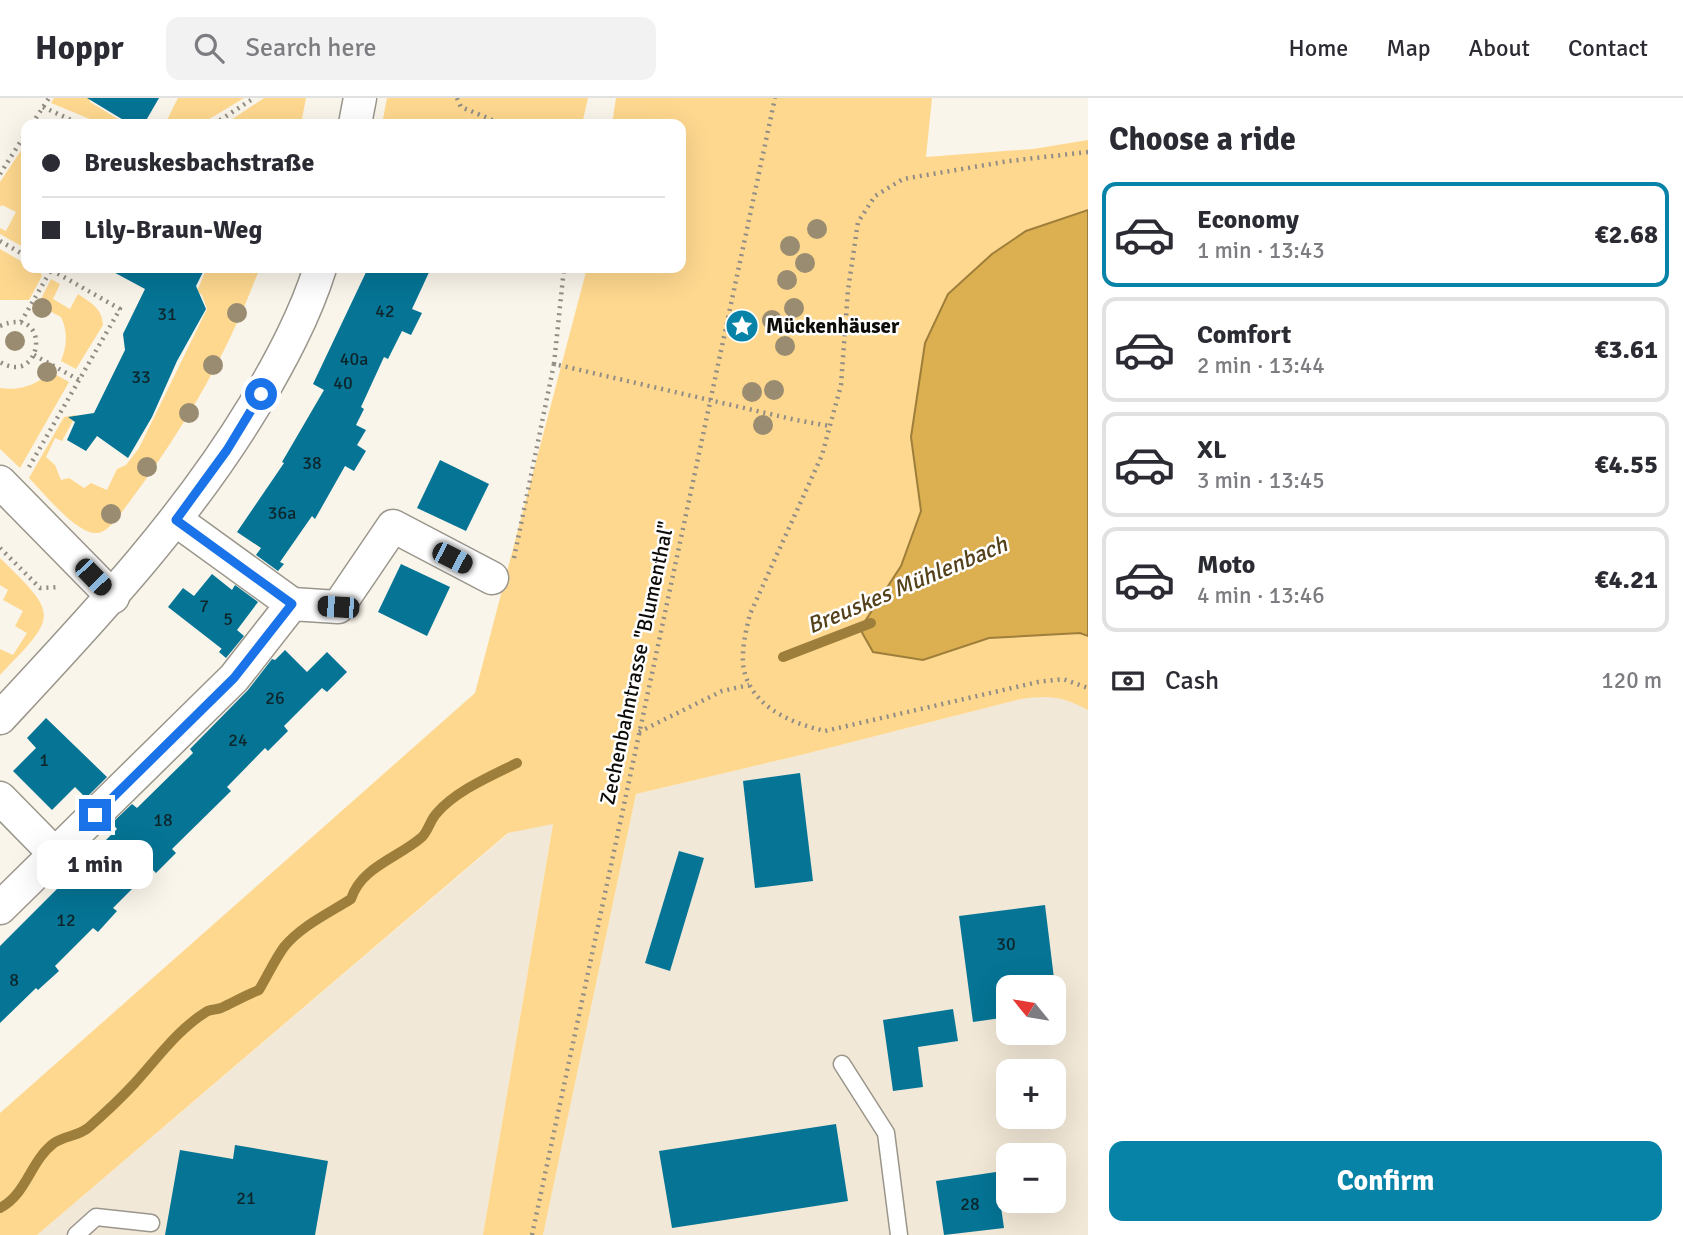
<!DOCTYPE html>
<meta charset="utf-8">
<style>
:root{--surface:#fff;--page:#f2f2f3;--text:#2b2b33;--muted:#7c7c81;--line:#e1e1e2;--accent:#0883a8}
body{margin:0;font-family:Signika,sans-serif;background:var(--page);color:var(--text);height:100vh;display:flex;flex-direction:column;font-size:26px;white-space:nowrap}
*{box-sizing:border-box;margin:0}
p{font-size:23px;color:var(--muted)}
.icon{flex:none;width:38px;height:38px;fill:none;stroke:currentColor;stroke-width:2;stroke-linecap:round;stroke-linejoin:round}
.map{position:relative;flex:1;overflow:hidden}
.panel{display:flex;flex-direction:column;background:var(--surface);width:595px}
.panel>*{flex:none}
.hud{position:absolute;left:21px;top:21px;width:665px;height:154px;border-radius:14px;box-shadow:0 7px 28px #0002;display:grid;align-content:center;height:154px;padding:0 21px;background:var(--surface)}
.needle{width:46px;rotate:300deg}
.fabs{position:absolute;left:996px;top:877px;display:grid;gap:14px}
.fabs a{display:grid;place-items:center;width:70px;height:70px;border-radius:14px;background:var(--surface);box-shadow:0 7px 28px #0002;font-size:35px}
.end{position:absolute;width:32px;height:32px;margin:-16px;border:9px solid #1a73e8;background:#fff;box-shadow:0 0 0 4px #fff}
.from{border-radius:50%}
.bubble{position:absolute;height:49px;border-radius:14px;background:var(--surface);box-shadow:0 7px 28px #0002;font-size:23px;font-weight:700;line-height:49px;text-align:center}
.car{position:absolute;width:21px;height:42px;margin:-21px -10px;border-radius:9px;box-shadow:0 0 5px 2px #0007;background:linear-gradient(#222 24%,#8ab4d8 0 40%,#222 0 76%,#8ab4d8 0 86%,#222 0)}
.hud b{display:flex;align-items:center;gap:24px;height:66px;font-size:26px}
.hud b+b{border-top:2px solid var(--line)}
.hud i{width:18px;height:18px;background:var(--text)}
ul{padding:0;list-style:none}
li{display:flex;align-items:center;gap:21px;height:105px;margin:0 14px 10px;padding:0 7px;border:4px solid var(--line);border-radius:14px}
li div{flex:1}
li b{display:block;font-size:26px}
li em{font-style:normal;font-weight:700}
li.current{border-color:var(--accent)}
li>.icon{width:63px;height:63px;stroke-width:1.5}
h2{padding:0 21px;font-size:32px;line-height:84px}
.pay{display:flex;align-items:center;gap:18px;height:77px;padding:0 21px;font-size:26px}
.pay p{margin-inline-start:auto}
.action{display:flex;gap:14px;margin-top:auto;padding:14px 21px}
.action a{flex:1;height:80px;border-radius:14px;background:var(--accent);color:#fff;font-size:28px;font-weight:700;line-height:80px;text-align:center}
header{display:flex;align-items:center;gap:42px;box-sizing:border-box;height:98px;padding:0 35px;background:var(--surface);border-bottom:2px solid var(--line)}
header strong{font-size:33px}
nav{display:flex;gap:38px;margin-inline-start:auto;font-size:24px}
.search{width:490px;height:63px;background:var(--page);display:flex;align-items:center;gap:18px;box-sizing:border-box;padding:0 24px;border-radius:14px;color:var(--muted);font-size:26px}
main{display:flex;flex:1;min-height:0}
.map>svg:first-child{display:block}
.built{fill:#f2e8d7;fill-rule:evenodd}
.green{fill:#fed88f}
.water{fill:#dcaf50;stroke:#9e7e3b;stroke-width:2}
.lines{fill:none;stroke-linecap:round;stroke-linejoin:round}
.stream{stroke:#9e7e3b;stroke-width:10}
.building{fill:#057495}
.lane-casing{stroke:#9b968c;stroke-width:19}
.street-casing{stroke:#9b968c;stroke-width:35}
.path{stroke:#918d86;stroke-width:4.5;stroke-dasharray:2 5;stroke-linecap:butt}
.lane{stroke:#fff;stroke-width:16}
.street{stroke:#fff;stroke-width:32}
.tree{fill:#998c71}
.route{stroke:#1a73e8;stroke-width:9}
.labels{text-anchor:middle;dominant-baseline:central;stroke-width:5;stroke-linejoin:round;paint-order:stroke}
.number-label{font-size:18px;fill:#0c262c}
.poi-label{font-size:21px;font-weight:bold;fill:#0e0c09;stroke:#fff;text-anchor:start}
.street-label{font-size:21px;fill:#0e0c09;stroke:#fff}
.water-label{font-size:23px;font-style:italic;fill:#54411a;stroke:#fff}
</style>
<header>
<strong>Hoppr</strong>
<div class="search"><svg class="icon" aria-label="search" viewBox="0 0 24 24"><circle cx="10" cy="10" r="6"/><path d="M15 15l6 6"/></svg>Search here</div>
<nav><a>Home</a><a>Map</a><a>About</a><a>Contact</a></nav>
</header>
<main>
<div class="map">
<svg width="1088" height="1137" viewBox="0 0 1088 1137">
<rect width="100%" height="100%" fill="#faf5ea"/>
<g class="built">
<path d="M1044 598 1066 600 1088 612V1137H543L636 696 805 656 1021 601ZM1008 889H1054V934H1008ZM1008 973H1054V1018H1008ZM1008 1057H1054V1102H1008Z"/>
<path d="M553 725 483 1137H37L509 735Z"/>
</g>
<g class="green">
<path d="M54 0H89L90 4 126 26H102L51 5Z"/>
<path d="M178 0H244L201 26H165Z"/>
<path d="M264 0H306L301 26H225Z"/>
<path d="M387 0H588L582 26H382Z"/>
<path d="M616 0H932L926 59 1033 51 1088 42V612C1062 598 1050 597 1021 601L805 656 636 696 543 1137H483L553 726 508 735 37 1137H0V1015L475 595 587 170H681V26H612Z"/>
<path d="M26 45V143L23 149 0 136V130L6 133 16 114 2 107 0 109V84Z"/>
<path d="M0 151 26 166V170C33 170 40 171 42 178L29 202H0Z"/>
<path d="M207 170H258L259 172C224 265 176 344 115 423 110 428 104 435 97 435 77 437 43 394 29 380L64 319 76 317 62 343 55 340 46 359 55 367 61 382 69 380 84 390 91 385 107 392 117 371 126 367 139 350 207 211 202 197 197 193Z"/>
<path d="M51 181 60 186 53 201 70 211 78 196C91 205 102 210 103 227L76 271 61 263C67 248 68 234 61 219L38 207Z"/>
<path d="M51 274 69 284 20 370 0 351V290C20 293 36 287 51 274Z"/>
<path d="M0 460C60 518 57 518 0 577V551L13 557 27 535 15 528 23 513 3 502 8 492 0 487Z"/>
</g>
<path class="water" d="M1088 112V538L1080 535 989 540 923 562 873 554 860 531 901 468 921 413 911 339 925 245 948 196 992 156 1026 133Z"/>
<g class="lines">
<g class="stream">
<path d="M783 559 871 525"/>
<path d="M0 1110C27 1096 30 1063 54 1045 64 1038 78 1038 88 1030 104 1016 120 1001 134 986 157 961 177 932 206 914 210 911 216 912 221 910 234 904 246 897 259 892 268 877 274 863 284 849 301 828 329 815 351 801 361 769 398 760 422 739 428 733 430 723 436 716 455 693 491 678 517 665"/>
</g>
</g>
<g class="building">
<path d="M87 0H159L144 26H130Z"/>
<path d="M106 170H205L196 188 206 211 177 263 152 319 128 360 97 338 86 353 67 342 75 324 68 319 94 315 125 252 123 236 145 191Z"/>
<path d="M368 170H431L412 211 422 215 411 237 402 233 388 261 384 259 361 309 364 311 356 327 366 332 357 347 366 353 354 373 345 368 315 421 312 418 280 464 284 466 278 473 256 457 261 450 237 434 284 365 282 364 324 292 313 286Z"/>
<path d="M440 362 489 386 466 433 417 410Z"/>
<path d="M401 466 450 489 427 538 378 514Z"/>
<path d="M212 476 232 492 235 487 258 504 237 532 244 538 226 560 219 554 234 535 222 551 168 509 183 490 194 498Z"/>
<path d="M285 552 307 574 327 554 347 574 327 594 322 590 284 628 288 633 268 653 265 650 227 689 231 693 172 751 176 755 156 775 152 771 113 810 117 813 98 834 93 830 55 868 59 873 38 892 36 890 0 925V848L117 731 112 725 132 706 137 710 193 655 190 651 248 592 272 561 275 562Z"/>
<path d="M46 620 107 679 86 700 75 689 52 712 13 673 36 650 27 640Z"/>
<path d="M800 675 813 783 755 790 743 683Z"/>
<path d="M679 753 704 760 670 873 645 865Z"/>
<path d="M1045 807 1058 913 1054 914V889H1008V919L973 924 959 818Z"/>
<path d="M953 911 958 943 918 949 923 989 893 993 883 922Z"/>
<path d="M836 1026 848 1103 672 1130 659 1053Z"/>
<path d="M235 1047 328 1063 315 1137H165L180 1052 233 1061Z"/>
<path d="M996 1074 1004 1130 944 1137 936 1083Z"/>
</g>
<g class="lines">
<defs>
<g id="lane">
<path d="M842 966 886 1035 899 1137"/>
<path d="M76 1137 96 1119 151 1125"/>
</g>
<g id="street">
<path d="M355 26 360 0"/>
<path d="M0 384 113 499"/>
<path d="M176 422 292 506"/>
<path d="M0 620C92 521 184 424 254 308 280 264 305 218 320 170"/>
<path d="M0 700 56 757"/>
<path d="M0 810 234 580 292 506 338 509 393 428 492 480"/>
</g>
</defs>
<use href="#lane" class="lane-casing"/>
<use href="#street" class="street-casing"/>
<g class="path">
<path d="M457 0 461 9 502 26"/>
<path d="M43 9 80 26"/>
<path d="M32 26 49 0"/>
<path d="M214 26 254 0"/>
<path d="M1088 54 1009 63 903 81 875 98 858 124 848 192 841 287 822 357 750 516C746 532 742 549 743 565 747 607 790 625 825 633L1038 584 1063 581 1088 590"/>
<path d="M0 76 26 35"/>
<path d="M0 143 26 158"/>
<path d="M21 224 51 172"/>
<path d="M0 228C53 205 43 290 0 264"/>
<path d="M34 257 79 282"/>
<path d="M554 266 564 170"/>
<path d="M29 369 120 211 48 170"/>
<path d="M0 450 40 490 59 489"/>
<path d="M514 460 554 266 796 322 830 328"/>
<path d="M639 634 722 593 749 587"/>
<path d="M532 1137 775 0"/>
</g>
<use href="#lane" class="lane"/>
<use href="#street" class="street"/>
</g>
<g class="tree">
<circle cx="817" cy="131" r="10"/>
<circle cx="790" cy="148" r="10"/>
<circle cx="805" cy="165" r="10"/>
<circle cx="787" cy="182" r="10"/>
<circle cx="42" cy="210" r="10"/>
<circle cx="794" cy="210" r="10"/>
<circle cx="237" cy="215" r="10"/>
<circle cx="772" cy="222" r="10"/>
<circle cx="15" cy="243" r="10"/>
<circle cx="785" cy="248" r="10"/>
<circle cx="213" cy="267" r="10"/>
<circle cx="47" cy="274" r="10"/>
<circle cx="774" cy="292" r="10"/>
<circle cx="752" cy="294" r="10"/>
<circle cx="189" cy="315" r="10"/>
<circle cx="763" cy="327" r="10"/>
<circle cx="147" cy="369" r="10"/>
<circle cx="111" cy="416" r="10"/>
</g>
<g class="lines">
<path class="route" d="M95 717 234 580 292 506 176 422 227 352 261 296"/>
</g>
<defs>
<symbol id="sight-disc" viewBox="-11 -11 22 22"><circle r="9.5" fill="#0883a8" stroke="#fff"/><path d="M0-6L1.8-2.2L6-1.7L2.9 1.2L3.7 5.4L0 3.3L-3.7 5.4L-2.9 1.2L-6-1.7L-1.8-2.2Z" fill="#fff"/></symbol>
</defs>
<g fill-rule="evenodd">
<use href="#sight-disc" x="723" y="209" width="38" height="38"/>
</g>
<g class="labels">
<g class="number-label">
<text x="385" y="213">42</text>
<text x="167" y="216">31</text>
<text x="354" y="261">40a</text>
<text x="141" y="279">33</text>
<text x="343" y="285">40</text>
<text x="312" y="365">38</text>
<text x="282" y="415">36a</text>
<text x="204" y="508">7</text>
<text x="228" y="521">5</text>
<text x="275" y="600">26</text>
<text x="238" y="642">24</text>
<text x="44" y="662">1</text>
<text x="163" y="722">18</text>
<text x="66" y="822">12</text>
<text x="1006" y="846">30</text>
<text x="14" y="882">8</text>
<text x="246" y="1100">21</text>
<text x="970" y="1106">28</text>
</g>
<g class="poi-label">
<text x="766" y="228">Mückenhäuser</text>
</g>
<g class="street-label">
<text transform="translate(637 565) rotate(-78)">Zechenbahntrasse "Blumenthal"</text>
</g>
<g class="water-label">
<text transform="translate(907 487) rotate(-23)">Breuskes Mühlenbach</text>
</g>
</g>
</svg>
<div class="fabs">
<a><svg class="needle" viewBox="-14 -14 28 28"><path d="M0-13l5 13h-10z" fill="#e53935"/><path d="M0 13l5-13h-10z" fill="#7c7c81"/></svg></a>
<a>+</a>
<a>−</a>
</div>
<i class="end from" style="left:261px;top:296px"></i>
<i class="end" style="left:95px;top:717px"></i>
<div class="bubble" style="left:37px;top:742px;width:116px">1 min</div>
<i class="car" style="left:452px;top:460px;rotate:117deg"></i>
<i class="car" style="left:93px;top:479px;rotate:136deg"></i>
<i class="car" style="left:338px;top:509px;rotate:274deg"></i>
<div class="hud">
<b><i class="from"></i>Breuskesbachstraße</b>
<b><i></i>Lily-Braun-Weg</b>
</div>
</div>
<section class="panel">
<h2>Choose a ride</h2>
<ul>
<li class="current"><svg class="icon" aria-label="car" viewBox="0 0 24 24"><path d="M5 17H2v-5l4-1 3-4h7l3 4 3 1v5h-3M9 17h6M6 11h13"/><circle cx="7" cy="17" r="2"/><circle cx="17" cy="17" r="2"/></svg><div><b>Economy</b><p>1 min · 13:43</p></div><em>€2.68</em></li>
<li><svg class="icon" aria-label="car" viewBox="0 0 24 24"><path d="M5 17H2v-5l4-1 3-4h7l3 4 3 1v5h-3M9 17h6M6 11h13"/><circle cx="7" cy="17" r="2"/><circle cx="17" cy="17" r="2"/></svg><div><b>Comfort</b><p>2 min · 13:44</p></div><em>€3.61</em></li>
<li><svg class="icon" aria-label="car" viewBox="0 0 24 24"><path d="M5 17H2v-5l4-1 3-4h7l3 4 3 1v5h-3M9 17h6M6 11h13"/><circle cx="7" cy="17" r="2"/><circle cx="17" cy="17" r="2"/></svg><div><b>XL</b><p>3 min · 13:45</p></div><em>€4.55</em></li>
<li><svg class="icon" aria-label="car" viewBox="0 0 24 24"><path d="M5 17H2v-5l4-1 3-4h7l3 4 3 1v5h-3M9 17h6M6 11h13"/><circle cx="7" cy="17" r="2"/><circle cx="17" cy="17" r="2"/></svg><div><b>Moto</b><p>4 min · 13:46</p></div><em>€4.21</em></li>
</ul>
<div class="pay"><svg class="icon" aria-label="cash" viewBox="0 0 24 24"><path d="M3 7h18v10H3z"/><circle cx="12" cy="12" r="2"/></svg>Cash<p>120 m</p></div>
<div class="action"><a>Confirm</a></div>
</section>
</main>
